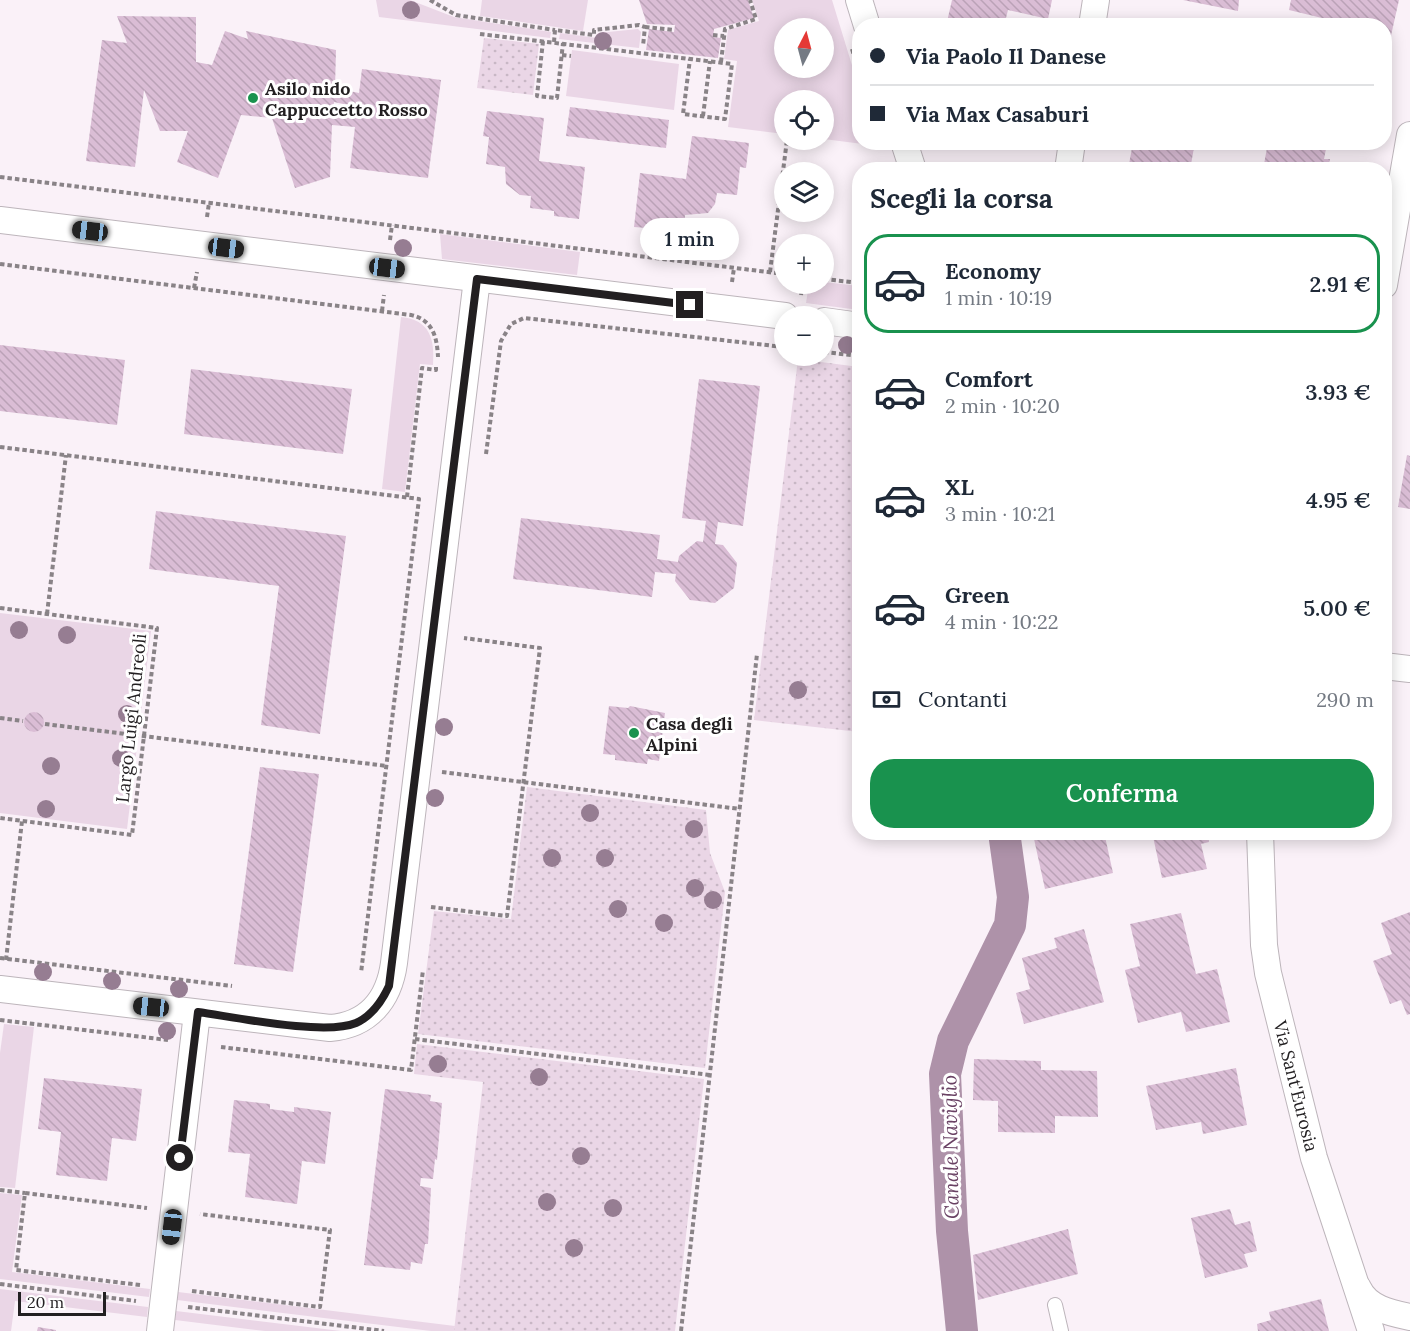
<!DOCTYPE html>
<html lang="it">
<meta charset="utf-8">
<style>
:root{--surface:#fff;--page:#f2f2f3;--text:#1f2937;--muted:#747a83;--line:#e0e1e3;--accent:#19924e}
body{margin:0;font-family:Lora,serif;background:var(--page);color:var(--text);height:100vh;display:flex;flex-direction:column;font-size:22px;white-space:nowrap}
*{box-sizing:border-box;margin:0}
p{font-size:20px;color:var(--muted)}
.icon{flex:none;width:33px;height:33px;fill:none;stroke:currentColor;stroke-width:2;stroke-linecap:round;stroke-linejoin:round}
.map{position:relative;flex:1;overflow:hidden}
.side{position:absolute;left:852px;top:162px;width:540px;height:678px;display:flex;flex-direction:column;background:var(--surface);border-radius:24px;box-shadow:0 3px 15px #0003}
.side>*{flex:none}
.guide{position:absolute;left:852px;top:18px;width:540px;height:132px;border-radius:24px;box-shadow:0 3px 15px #0003;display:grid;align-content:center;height:132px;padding:0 18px;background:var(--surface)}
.needle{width:39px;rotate:6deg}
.buttons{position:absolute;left:774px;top:18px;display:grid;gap:12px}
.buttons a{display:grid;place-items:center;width:60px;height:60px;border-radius:50%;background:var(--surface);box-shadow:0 3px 15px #0003;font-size:30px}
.scale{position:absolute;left:18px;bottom:15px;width:88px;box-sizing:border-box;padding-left:6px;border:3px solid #221f21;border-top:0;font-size:16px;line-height:21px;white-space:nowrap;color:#221f21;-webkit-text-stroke:4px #fff;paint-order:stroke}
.end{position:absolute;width:27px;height:27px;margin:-14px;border:8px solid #221f21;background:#fff;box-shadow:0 0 0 3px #fff}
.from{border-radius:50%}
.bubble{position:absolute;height:42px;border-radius:21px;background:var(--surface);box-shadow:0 3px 15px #0003;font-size:20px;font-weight:600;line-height:42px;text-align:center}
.car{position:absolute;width:18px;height:36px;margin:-18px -9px;border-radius:8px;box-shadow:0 0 4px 2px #0007;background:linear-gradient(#222 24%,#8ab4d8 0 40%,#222 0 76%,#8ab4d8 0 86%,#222 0)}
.guide b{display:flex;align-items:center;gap:21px;height:57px;font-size:22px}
.guide b+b{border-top:2px solid var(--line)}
.guide i{width:15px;height:15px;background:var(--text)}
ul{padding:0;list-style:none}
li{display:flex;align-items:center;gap:18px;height:99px;margin:0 12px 9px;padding:0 6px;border:3px solid transparent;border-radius:24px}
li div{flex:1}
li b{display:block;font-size:22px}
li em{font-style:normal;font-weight:600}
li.on{border-color:var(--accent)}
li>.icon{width:54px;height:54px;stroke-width:1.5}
h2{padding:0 18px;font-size:27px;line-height:72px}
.pay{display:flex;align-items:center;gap:15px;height:66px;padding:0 18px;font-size:22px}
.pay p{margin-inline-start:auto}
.button{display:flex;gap:12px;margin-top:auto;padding:12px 18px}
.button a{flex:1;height:69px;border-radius:24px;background:var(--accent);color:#fff;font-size:24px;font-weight:600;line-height:69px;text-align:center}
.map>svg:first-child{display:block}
.grass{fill:#ead6e6;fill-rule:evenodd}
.park{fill:url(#park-dots)}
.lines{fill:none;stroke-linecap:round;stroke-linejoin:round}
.canal{stroke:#ae92a9;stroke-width:32}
.building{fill:url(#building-back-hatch);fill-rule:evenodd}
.service-casing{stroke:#bdb5bb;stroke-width:16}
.minor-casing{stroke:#bdb5bb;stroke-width:28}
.path{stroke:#898387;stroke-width:4;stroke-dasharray:4.5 3;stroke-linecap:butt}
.service{stroke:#fff;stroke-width:14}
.minor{stroke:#fff;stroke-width:26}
.tree{fill:#967d92}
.route{stroke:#221f21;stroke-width:8}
.poi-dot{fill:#19924e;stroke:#fff;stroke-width:2}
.labels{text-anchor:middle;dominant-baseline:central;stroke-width:6;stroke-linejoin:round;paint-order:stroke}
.poi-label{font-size:18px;font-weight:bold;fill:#221f21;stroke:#fff;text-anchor:start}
.street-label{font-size:18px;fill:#221f21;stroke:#fff}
.water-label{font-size:20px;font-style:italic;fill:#694163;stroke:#fff}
</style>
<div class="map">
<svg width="1410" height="1331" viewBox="0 0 1410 1331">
<defs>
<pattern id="park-dots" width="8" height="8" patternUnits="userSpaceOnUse" patternTransform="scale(1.5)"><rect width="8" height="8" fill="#ead6e6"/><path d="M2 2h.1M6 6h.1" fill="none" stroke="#c8b7c5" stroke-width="1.8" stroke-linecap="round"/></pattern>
<pattern id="building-back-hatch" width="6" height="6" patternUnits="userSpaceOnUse" patternTransform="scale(1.5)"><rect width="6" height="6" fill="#dabdd5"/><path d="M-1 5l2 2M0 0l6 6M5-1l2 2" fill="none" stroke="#bba2b7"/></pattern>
</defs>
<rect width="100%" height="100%" fill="#faf1f8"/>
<g class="grass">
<path d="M376 0H410L454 17 551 32 550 38 379 17Z"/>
<path d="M482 0H588L583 31 480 16Z"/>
<path d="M752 0H832L859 88 860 142 877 143 878 146 824 139V100H784V134L728 127 737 61 724 59 728 30 759 21ZM784 28H824V68H784Z"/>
<path d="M638 29 641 32 639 48 559 39 560 33 597 38 598 33Z"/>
<path d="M572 50 679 64 674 110 566 96Z"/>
<path d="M440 234 580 252 577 275 442 259Z"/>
<path d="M824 282 859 286V310L806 303 809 284Z"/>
<path d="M401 317C430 320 435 339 433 365L420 364 405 492 382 489Z"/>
<path d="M0 613 151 631 127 829 0 813Z"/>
<path d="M4 1024 34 1027 15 1188 0 1187V1053Z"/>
<path d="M0 1193 22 1195 12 1272 150 1289 149 1297 0 1279Z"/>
<path d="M0 1289 148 1307 147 1317 15 1301 11 1331H0Z"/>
<path d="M178 1292 455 1326 454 1331H431L177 1300Z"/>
<path d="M176 1311 341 1331H265L175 1320Z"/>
</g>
<g class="park">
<path d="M484 38 539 44 533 95 477 88Z"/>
<path d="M798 359 859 367V732L754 720Z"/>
<path d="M527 787 706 810 710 853 725 892 705 1068 418 1034 434 911 511 919Z"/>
<path d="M417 1044 704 1079 675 1331H454L483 1082 414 1074Z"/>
</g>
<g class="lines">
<path class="canal" d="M962 1331 952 1231 945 1074 953 1041 1010 925 1013 897 1004 832"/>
</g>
<g class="building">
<path d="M639 0H748L754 18 714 29 713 37 721 38 718 58 646 50 649 29 674 32 675 25 647 24Z"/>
<path d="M952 0H1052L1048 19 1008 10 1004 26H946Z"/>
<path d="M1183 0H1239L1238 11Z"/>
<path d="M1291 0H1399L1390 40 1384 39V26H1320L1322 18 1289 10Z"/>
<path d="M117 16 196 17V62L212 65 225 31 248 39 246 31 336 50 335 88 359 93 362 69 441 80 428 178 350 168 355 127 332 125 330 177 295 188 272 118 241 115 218 178 177 162 188 131H160L144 90 135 167 86 161 102 40 127 43ZM334 102 357 107 356 114 333 111Z"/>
<path d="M570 107 669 120 666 148 566 136Z"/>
<path d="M487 111 544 118 539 161 585 167 579 219 554 216V211L530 208 531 196 520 195 506 184 505 167 486 164 489 137 483 136Z"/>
<path d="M692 136 749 143 746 168 740 167 737 195 717 193 715 204 708 213 685 215 684 228 659 224V229L634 227 640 173 686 179Z"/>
<path d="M1000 142H1024L1023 149Z"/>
<path d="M1133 142H1195L1190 170H1128Z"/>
<path d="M1268 142H1333L1332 149H1326L1324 159H1330L1328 170H1263Z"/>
<path d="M0 345 125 360 117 425 0 411Z"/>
<path d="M191 369 352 389 343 454 184 434Z"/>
<path d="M699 379 760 386 743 526 718 522 715 544 723 545 737 563 734 588 715 603 690 600 675 581 676 574 655 572 652 597 513 579 521 518 660 535 657 559 678 562 679 556 697 541 703 542 706 521 682 518Z"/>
<path d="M1407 455 1410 456V509L1398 507Z"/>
<path d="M156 511 346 536 320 734 261 725 279 586 149 569Z"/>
<path d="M609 706 628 708 630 706 665 713 659 761 648 759 647 764 615 760V755L603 754Z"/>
<circle cx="34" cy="722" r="10"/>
<path d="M260 767 319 774 293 972 234 964Z"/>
<path d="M1062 832H1104L1113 873 1045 889 1034 839Z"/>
<path d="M1152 832H1207L1209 842 1201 844 1207 869 1162 878Z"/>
<path d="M1410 912V1014L1407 1015 1401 1000 1390 1004 1373 961 1392 954 1381 923Z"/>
<path d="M1181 913 1196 974 1217 969 1230 1022 1186 1032 1181 1012 1138 1023 1125 970 1140 966 1130 924Z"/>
<path d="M1084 929 1104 1002 1024 1024 1016 993 1030 989 1022 958 1057 948 1054 938Z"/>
<path d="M974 1059 1041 1061V1070L1097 1071 1098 1117 1055 1116V1133L998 1132V1101L973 1100Z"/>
<path d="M1236 1068 1247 1125 1203 1134 1201 1122 1156 1130 1146 1086Z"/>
<path d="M44 1078 142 1089 136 1141 112 1138 107 1181 56 1175 61 1132 38 1129Z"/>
<path d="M385 1089 431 1095 430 1101 442 1103 437 1160 435 1159 433 1179 421 1178 420 1186 431 1188 428 1244H425L422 1264 411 1262 410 1270 364 1265Z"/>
<path d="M234 1100 270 1104V1109L294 1112V1107L331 1112 325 1164 302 1161 297 1204 245 1197 250 1154 228 1152Z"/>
<path d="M1230 1209 1235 1225 1250 1221 1257 1251 1244 1254 1248 1267 1205 1278 1191 1218Z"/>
<path d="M1068 1229 1078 1274 978 1300 973 1255Z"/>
<path d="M1321 1299 1329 1331H1258L1257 1324 1271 1320 1269 1312Z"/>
<path d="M38 1327 56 1330V1331H37Z"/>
</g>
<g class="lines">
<defs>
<path id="service" d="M1055 1305 1061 1331"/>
<g id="minor">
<path d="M859 0 867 26"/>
<path d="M1092 26 1096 0"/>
<path d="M904 142 913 170"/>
<path d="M1068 170 1072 142"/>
<path d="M0 220 785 316"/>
<path d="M1384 285 1410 135"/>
<path d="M824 321 860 326"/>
<path d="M1384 666 1410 669"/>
<path d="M1260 832 1264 945 1268 973 1314 1158 1371 1331"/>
<path d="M0 989 330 1028C368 1025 389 1000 394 963L477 279"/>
<path d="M1358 1288C1367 1308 1390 1313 1410 1317"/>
<path d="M160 1331 197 1013"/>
</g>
</defs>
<use href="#service" class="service-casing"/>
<use href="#minor" class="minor-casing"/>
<g class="path">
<path d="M430 0 456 15 555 30"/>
<path d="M645 27 674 30"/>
<path d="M480 34 732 64 725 119 683 114 690 59"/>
<path d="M713 35 724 36"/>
<path d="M543 41 537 96 557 98 563 43"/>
<path d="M554 42 555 30 594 35V30L639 25 645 27 643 46"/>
<path d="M852 49 860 74"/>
<path d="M562 55 571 56"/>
<path d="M721 62 725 29 756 19 750 0"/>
<path d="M703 116 710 61"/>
<path d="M0 177 784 274"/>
<path d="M207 217 209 203"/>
<path d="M390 240 392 225"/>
<path d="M0 264 411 315C433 320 437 337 438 357"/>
<path d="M770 272 787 140"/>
<path d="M824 279 860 283"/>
<path d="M732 282 734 268"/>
<path d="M194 288 197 272"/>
<path d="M801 295 803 284"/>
<path d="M382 311 384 295"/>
<path d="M824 352 860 356"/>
<path d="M0 447 419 499 361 973"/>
<path d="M486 454 501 341 511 324 524 318 784 347"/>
<path d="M407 497 422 368 436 370V367"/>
<path d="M0 608 157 628 132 835 0 818"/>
<path d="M47 614 66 455"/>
<path d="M0 718 23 721"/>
<path d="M45 724 387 766"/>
<path d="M442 772 740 809"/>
<path d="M431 907 507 916 540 648 464 638"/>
<path d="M0 958 232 986"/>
<path d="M6 960 22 821"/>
<path d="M0 1020 168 1040"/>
<path d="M415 1039 710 1075"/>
<path d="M221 1047 411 1070 423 970"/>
<path d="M0 1190 25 1193"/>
<path d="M0 1284 136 1301"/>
<path d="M140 1285 16 1270 25 1193 147 1208"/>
<path d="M192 1291 320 1307 330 1230 200 1214"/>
<path d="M188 1307 384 1331"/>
<path d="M681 1331 757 654"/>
</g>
<use href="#service" class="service"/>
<use href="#minor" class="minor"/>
</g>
<g class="tree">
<circle cx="411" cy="10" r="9"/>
<circle cx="603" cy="41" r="9"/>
<circle cx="403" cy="248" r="9"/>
<circle cx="847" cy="345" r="9"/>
<circle cx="19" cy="630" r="9"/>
<circle cx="67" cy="635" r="9"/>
<circle cx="798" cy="690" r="9"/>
<circle cx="127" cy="714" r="9"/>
<circle cx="444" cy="727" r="9"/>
<circle cx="121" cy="758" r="9"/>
<circle cx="51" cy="766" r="9"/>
<circle cx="435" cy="798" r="9"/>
<circle cx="46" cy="809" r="9"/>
<circle cx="590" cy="813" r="9"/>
<circle cx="694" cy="829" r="9"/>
<circle cx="552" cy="858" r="9"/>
<circle cx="605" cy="858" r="9"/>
<circle cx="695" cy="888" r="9"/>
<circle cx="713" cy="900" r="9"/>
<circle cx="618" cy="909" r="9"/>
<circle cx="664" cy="923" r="9"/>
<circle cx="43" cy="972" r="9"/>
<circle cx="112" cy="981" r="9"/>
<circle cx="179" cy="989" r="9"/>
<circle cx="167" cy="1031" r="9"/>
<circle cx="438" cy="1064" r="9"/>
<circle cx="539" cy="1077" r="9"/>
<circle cx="581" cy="1156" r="9"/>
<circle cx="547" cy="1202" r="9"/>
<circle cx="613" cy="1208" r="9"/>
<circle cx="574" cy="1248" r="9"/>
</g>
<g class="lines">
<path class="route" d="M180 1158 198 1012C234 1017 325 1036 356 1023 372 1016 382 1001 389 986L477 279 690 305"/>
</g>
<g class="poi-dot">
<circle cx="253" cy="98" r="6"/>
<circle cx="634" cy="733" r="6"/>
</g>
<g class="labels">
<g class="poi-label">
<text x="265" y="88">Asilo nido<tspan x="265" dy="21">Cappuccetto Rosso</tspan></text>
<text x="646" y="723">Casa degli<tspan x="646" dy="21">Alpini</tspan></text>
</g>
<g class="street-label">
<text transform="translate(131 718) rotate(-84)">Largo Luigi Andreoli</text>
<text transform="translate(1296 1086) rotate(76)">Via Sant'Eurosia</text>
</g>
<g class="water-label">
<text transform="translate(950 1147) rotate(-91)">Canale Naviglio</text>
</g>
</g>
</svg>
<div class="buttons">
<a><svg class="needle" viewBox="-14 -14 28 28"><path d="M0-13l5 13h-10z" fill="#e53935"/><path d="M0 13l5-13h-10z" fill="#747a83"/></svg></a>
<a><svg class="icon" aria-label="locate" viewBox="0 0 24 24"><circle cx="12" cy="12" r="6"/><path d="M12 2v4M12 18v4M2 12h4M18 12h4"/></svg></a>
<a><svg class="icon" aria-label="layers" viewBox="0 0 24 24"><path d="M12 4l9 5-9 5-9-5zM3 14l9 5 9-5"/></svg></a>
<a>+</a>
<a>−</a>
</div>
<div class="scale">20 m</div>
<i class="end from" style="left:180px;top:1158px"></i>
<i class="end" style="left:690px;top:305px"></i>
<div class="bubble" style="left:640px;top:218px;width:99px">1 min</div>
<i class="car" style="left:90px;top:231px;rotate:277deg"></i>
<i class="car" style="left:226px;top:248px;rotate:97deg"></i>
<i class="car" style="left:387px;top:268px;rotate:97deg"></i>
<i class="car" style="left:151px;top:1007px;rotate:276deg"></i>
<i class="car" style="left:172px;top:1227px;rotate:187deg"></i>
<div class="guide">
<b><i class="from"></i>Via Paolo Il Danese</b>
<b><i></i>Via Max Casaburi</b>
</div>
<section class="side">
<h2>Scegli la corsa</h2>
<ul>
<li class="on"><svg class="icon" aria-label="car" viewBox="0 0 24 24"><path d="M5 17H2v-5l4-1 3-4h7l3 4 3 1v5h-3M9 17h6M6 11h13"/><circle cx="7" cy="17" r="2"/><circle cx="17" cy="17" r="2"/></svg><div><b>Economy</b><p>1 min · 10:19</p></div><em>2.91 €</em></li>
<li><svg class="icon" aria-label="car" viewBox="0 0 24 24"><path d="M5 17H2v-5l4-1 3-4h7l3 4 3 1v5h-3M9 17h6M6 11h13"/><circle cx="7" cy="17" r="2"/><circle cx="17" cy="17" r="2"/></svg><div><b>Comfort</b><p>2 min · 10:20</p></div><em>3.93 €</em></li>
<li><svg class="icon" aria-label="car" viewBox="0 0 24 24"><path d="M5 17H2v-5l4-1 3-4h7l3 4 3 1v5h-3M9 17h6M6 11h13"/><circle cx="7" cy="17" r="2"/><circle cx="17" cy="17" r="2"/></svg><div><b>XL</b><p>3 min · 10:21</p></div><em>4.95 €</em></li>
<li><svg class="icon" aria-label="car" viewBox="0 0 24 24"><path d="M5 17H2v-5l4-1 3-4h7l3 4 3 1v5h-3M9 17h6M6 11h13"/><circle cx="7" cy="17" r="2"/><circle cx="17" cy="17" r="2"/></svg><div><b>Green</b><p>4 min · 10:22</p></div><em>5.00 €</em></li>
</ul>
<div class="pay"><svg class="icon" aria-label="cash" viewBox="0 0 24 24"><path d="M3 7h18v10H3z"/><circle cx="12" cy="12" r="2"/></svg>Contanti<p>290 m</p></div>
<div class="button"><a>Conferma</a></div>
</section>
</div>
